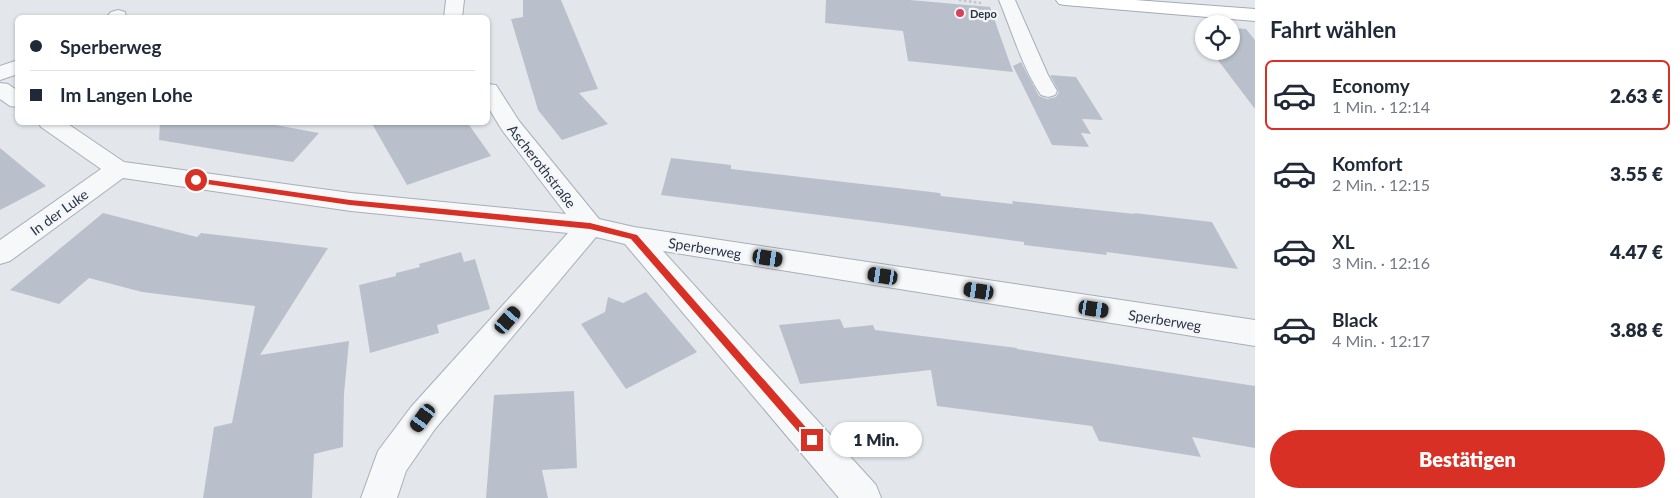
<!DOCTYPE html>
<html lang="de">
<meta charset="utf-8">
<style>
:root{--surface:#fff;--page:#f6f6f7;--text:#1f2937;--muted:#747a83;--line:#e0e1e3;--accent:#d93025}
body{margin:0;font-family:Lato,sans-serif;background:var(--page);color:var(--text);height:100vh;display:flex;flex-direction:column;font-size:19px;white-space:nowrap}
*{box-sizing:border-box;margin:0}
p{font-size:16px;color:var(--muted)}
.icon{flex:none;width:28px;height:28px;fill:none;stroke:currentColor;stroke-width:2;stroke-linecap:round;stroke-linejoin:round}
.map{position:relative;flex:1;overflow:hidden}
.details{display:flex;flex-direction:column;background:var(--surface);width:425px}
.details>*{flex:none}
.hud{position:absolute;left:15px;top:15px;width:475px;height:110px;border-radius:8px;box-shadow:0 1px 4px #0004;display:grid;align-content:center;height:110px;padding:0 15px;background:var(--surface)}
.buttons{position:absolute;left:1195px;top:15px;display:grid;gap:10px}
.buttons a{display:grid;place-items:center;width:45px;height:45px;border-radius:50%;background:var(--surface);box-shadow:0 1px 4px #0004;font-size:25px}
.end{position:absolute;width:22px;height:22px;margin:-11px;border:6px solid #d93025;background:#fff;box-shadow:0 0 0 2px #fff}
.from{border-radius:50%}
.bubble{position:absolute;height:35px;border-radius:18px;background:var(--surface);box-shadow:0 1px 4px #0004;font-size:16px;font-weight:800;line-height:35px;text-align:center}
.car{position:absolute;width:15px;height:30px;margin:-15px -8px;border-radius:6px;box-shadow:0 0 4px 1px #0007;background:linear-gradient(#222 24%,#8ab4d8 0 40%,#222 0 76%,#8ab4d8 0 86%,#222 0)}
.hud b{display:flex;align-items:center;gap:18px;height:48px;font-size:19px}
.hud b+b{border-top:1px solid var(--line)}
.hud i{width:12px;height:12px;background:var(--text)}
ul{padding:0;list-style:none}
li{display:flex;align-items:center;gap:15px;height:70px;margin:0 10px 8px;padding:0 5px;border:2px solid transparent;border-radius:8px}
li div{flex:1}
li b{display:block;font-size:19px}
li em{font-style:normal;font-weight:800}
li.selected{border-color:var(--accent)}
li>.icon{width:45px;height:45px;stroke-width:1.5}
h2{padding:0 15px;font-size:22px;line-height:60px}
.button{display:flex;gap:10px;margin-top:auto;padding:10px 15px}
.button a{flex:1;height:58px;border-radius:30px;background:var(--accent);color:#fff;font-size:20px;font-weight:800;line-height:58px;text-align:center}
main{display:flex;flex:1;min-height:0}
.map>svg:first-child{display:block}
.building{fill:#bac0cb}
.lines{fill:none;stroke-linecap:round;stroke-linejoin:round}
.service-casing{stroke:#a8aeb7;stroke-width:2}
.minor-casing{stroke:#a8aeb7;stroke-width:2}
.tertiary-casing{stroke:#a8aeb7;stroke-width:2}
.primary-casing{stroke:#a2abb9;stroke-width:2}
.path{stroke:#c2c5cb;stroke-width:2.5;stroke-dasharray:2.5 2.5;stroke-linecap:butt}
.service{fill:#f7f8fa;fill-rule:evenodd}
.minor{fill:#f7f8fa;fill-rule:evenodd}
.tertiary{fill:#f7f8fa;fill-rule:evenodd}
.primary{fill:#fff;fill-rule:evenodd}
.route{fill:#d93025}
.poi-dot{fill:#d74258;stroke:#f4f6f9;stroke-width:2}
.labels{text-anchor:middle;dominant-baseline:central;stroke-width:4.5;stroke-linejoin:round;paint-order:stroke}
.far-poi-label{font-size:11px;font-weight:bold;fill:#2a3446;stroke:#f4f6f9;text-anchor:start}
.street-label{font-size:14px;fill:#2a3446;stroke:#f4f6f9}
</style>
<main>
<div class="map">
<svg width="1255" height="498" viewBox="0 0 1255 498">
<rect width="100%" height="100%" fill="#e3e7ec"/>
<g class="building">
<path d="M523 0H561L598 89 579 93 608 124 562 140 538 110 511 19 523 17Z"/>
<path d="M826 0H910L990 7 1013 72 908 61 903 31 825 23Z"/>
<path d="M1231 28 1246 29 1255 40V109L1211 51H1231Z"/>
<path d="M1021 62 1039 96 1047 99 1056 97 1059 92 1050 75 1076 77 1103 120 1082 119 1091 134 1081 133 1089 147 1052 145 1013 66Z"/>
<path d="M160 122H259L319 133 293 162 159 140Z"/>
<path d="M371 122H467L491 156 407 185Z"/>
<path d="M0 148 46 186 0 210Z"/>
<path d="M671 158 731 165V169L940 193 941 196 1013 204 1012 201 1135 214 1134 213 1212 222 1238 269 1106 252 1107 255 1024 245V242L899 225 661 195Z"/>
<path d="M103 213 197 237 201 233 328 248 260 355 349 341 344 394 343 447 314 454 312 498H203L214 427 232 423 255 306 142 292 89 278 59 304 10 290Z"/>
<path d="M461 252 464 262 475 259 490 309 437 325 439 333 370 353 359 285 396 276V273L420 267 419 264Z"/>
<path d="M646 292 697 352 626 389 581 324 605 312 608 297 623 303Z"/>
<path d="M840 319 844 328 873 325 875 330 1017 348V349L1255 386V448L1192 437 1201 457 1099 441 1092 426 937 406 931 370 800 384 779 325Z"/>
<path d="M574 391 577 468 542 470 548 498H486L494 395Z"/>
</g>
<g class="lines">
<defs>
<path id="service" d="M999 0H1015L1048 75 1057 91 1055 95 1048 97 1041 95C1022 67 1012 31 999 0Z"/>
<g id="minor">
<path d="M446 0H464L462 18H444Z"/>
<path d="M0 83 8 84 18 91V107L10 106 0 99Z"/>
<path d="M488 84 496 85 519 121 599 219 634 227 1255 320V346L663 251 876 485 881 498H839L625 244 596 237 435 429 406 471 397 498H361L378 451 411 407 568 233 351 211 123 178 10 261 0 264V240L101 169 41 127 38 122H65L124 162 351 193 566 214 502 130 488 107Z"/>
</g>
<g id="tertiary">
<path d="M118 10 125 12 126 18H106L111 12Z"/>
<path d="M18 60V74L0 80V66Z"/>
</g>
<path id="primary" d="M1056 0H1135L1255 9V21L1065 5 1059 4Z"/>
</defs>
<use href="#service" class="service-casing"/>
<use href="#minor" class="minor-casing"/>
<use href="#tertiary" class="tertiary-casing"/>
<use href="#primary" class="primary-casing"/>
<path class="path" d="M959 0 981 3"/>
<use href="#service" class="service"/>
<use href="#minor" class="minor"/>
<use href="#tertiary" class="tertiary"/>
<use href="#primary" class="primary"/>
</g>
<path class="route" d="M196 178 350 200 590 223 637 235 817 440 812 445 808 443 631 239 590 229 350 205 193 182V179Z"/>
<circle class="poi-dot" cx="960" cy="13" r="5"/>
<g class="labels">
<g class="far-poi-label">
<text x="970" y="13">Depo</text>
</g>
<g class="street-label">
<text transform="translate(542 166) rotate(52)">Ascherothstraße</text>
<text transform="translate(59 212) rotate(-36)">In der Luke</text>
<text transform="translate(705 248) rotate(9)">Sperberweg</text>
<text transform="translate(1165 320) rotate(9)">Sperberweg</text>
</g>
</g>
</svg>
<div class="buttons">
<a><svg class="icon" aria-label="locate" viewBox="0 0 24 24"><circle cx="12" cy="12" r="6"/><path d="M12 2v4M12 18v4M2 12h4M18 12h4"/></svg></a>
</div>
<i class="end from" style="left:196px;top:180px"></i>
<i class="end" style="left:812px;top:440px"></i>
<div class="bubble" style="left:830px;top:422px;width:92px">1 Min.</div>
<i class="car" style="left:768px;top:258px;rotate:99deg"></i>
<i class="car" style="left:883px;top:276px;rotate:279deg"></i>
<i class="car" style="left:979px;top:291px;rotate:279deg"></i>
<i class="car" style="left:1094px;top:309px;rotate:99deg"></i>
<i class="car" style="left:508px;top:320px;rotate:41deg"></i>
<i class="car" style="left:423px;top:418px;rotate:216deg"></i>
<div class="hud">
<b><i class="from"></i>Sperberweg</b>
<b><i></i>Im Langen Lohe</b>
</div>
</div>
<section class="details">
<h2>Fahrt wählen</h2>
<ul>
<li class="selected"><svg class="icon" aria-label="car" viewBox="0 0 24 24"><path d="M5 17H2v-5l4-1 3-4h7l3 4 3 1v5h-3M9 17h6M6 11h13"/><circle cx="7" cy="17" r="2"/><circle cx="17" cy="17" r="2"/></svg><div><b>Economy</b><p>1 Min. · 12:14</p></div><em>2.63 €</em></li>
<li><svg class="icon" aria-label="car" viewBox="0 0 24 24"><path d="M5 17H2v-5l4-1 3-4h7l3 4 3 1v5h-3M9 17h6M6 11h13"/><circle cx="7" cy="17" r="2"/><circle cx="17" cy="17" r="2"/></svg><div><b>Komfort</b><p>2 Min. · 12:15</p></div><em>3.55 €</em></li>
<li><svg class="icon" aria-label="car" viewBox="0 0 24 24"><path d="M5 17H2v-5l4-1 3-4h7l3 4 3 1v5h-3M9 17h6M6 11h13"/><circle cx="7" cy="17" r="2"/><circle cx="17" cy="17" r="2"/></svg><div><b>XL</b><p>3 Min. · 12:16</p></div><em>4.47 €</em></li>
<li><svg class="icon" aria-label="car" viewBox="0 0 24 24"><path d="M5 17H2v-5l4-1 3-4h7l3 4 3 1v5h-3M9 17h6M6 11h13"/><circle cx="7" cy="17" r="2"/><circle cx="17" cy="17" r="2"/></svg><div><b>Black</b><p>4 Min. · 12:17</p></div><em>3.88 €</em></li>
</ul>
<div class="button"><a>Bestätigen</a></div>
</section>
</main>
